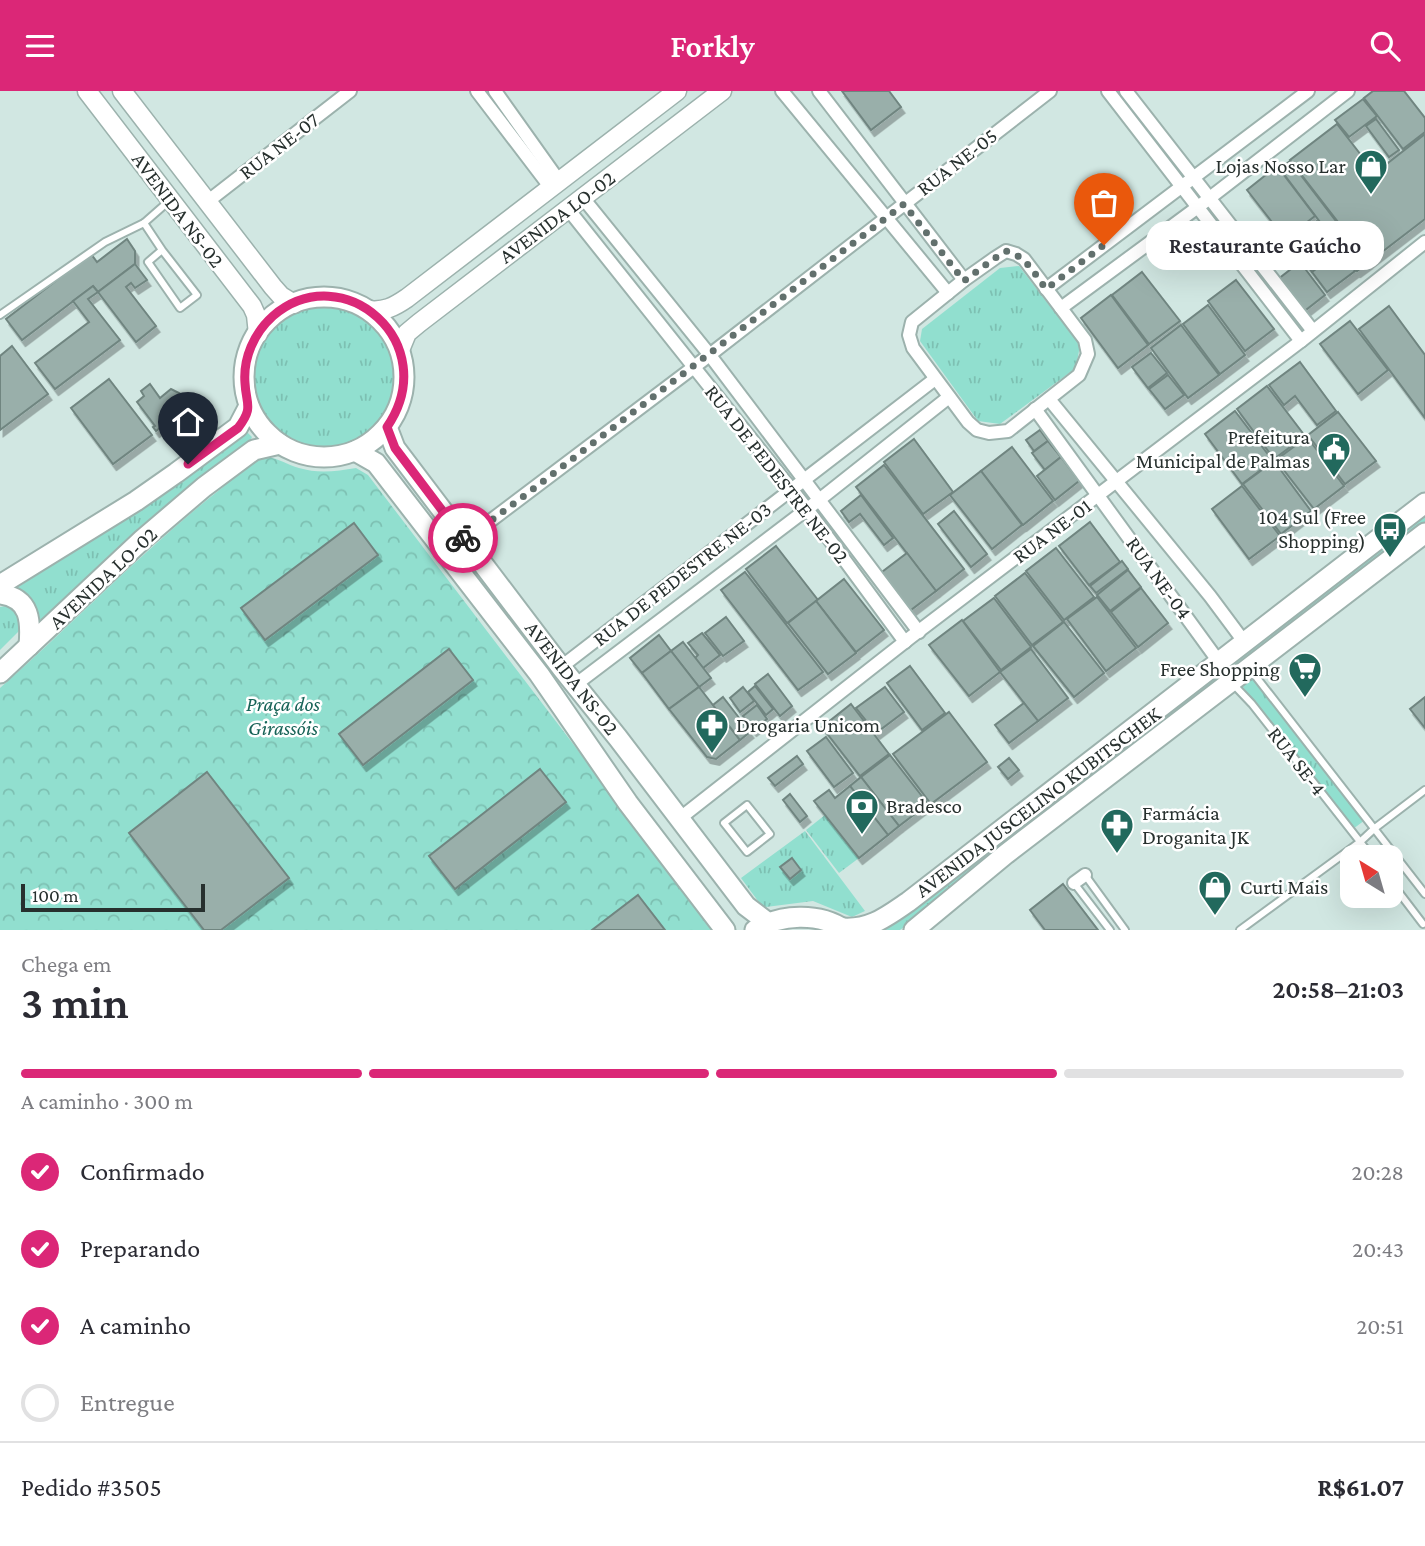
<!DOCTYPE html>
<html lang="pt">
<meta charset="utf-8">
<style>
:root{--surface:#fff;--page:#f7f7f7;--text:#2b2b33;--muted:#7c7c81;--line:#e1e1e2;--accent:#db2777}
body{margin:0;font-family:"Crimson Pro",serif;background:var(--page);color:var(--text);height:100vh;display:flex;flex-direction:column;font-size:26px;white-space:nowrap}
*{box-sizing:border-box;margin:0}
p{font-size:23px;color:var(--muted)}
.icon{flex:none;width:38px;height:38px;fill:none;stroke:currentColor;stroke-width:2;stroke-linecap:round;stroke-linejoin:round}
.map{position:relative;height:839px;overflow:hidden}
.panel{display:flex;flex-direction:column;background:var(--surface);flex:1}
.panel>*{flex:none}
.needle{width:46px;rotate:323deg}
.buttons{position:absolute;left:1340px;top:754px;display:grid;gap:14px}
.buttons a{display:grid;place-items:center;width:63px;height:63px;border-radius:14px;background:var(--surface);box-shadow:0 7px 28px #0002;font-size:35px}
.scale{position:absolute;left:21px;bottom:18px;width:184px;box-sizing:border-box;padding-left:7px;border:4px solid #27302e;border-top:0;font-size:19px;line-height:24px;white-space:nowrap;color:#27302e;-webkit-text-stroke:5px #fff;paint-order:stroke}
.pin{position:absolute;display:grid;place-items:center;width:60px;height:60px;color:#fff;margin:-72px -30px;border-radius:50% 50% 50% 0;rotate:-45deg;box-shadow:0 0 7px #0007}
.pin .icon{rotate:45deg}
.courier{position:absolute;display:grid;place-items:center;width:70px;height:70px;margin:-35px;border:5px solid #db2777;border-radius:50%;background:#fff;color:#222;box-shadow:0 2px 9px #0007}
.bubble{position:absolute;height:49px;border-radius:21px;background:var(--surface);box-shadow:0 7px 28px #0002;font-size:23px;font-weight:600;line-height:49px;text-align:center}
.summary em{font-style:normal;font-weight:600}
.summary div{display:flex;flex-direction:column-reverse}
.summary{display:flex;align-items:center;justify-content:space-between;height:119px;padding:0 21px}
h1{font-size:46px;font-weight:600;line-height:52px}
.bar{display:grid;grid-template-columns:repeat(4,1fr);gap:10px 7px;align-content:center;height:84px;padding:0 21px}
.bar i{height:9px;border-radius:5px;background:var(--line)}
.bar .on{background:var(--accent)}
.bar p{grid-column:span 4}
.line{display:flex;align-items:center;gap:18px;padding:0 21px;border-top:2px solid var(--line)}
.line div{flex:1}
ol{padding:0 21px;list-style:none}
li{display:flex;align-items:center;gap:21px;height:77px}
li p{margin-inline-start:auto}
li .icon{padding:7px;border-radius:50%;background:var(--accent);color:#fff;stroke-width:4}
li:last-child{color:var(--muted)}
li i{width:38px;height:38px;border:4px solid var(--line);border-radius:50%}
header{display:flex;justify-content:space-between;align-items:center;height:91px;padding:0 21px;background:var(--accent);color:#fff;font-size:32px;font-weight:600}
.map>svg:first-child{display:block}
.grass{fill:url(#grass-tufts)}
.park{fill:url(#park-crowns)}
.building{fill:#99afaa;stroke:#708580;stroke-width:2;filter:url(#shadow)}
.lines{fill:none;stroke-linecap:round;stroke-linejoin:round}
.lane-casing{stroke:#9cb2ad;stroke-width:10}
.street-casing{stroke:#9cb2ad;stroke-width:16}
.secondary-casing{stroke:#9cb2ad;stroke-width:21}
.primary-casing{stroke:#9cb2ad;stroke-width:23}
.lane{stroke:#fff;stroke-width:6}
.street{stroke:#fff;stroke-width:12}
.secondary{stroke:#fff;stroke-width:18}
.primary{stroke:#fff;stroke-width:19}
.done{stroke:#62706d;stroke-width:7;stroke-dasharray:0 12.6}
.route{stroke:#db2777;stroke-width:9}
.labels{text-anchor:middle;stroke-width:5;stroke-linejoin:round;paint-order:stroke}
.street-label{font-size:21px;fill:#27302e;stroke:#fff}
.poi-label{font-size:21px;fill:#27302e;stroke:#fff;text-anchor:end}
.park-label{font-size:21px;font-style:italic;fill:#176357;stroke:#fff}
</style>
<header><svg class="icon" aria-label="menu" viewBox="0 0 24 24"><path d="M4 6h16M4 12h16M4 18h16"/></svg>Forkly<svg class="icon" aria-label="search" viewBox="0 0 24 24"><circle cx="10" cy="10" r="6"/><path d="M15 15l6 6"/></svg></header>
<div class="map">
<svg width="1425" height="839" viewBox="0 0 1425 839">
<defs>
<pattern id="grass-tufts" width="24" height="20" patternUnits="userSpaceOnUse" patternTransform="scale(1.75)"><rect width="24" height="20" fill="#91dfcf"/><path d="M3 7l-1-3M5 7V3M7 7l1-3M15 17l-1-3M17 17v-4M19 17l1-3" fill="none" stroke="#7dc0b2"/></pattern>
<pattern id="park-crowns" width="20" height="18" patternUnits="userSpaceOnUse" patternTransform="scale(1.75)"><rect width="20" height="18" fill="#91dfcf"/><path d="M2 6a3 3 0 1 1 6 0M12 15a3 3 0 1 1 6 0" fill="none" stroke="#7dc0b2"/></pattern>
<filter id="shadow"><feDropShadow dx="3.5" dy="6" stdDeviation="0" flood-color="#0004"/></filter>
</defs>
<rect width="100%" height="100%" fill="#d1e7e2"/>
<g class="grass">
<path d="M1019,175L1080,254L1076,277L1000,333L978,330L920,250L922,238L1000,177Z"/>
<circle cx="324" cy="287" r="72"/>
<path d="M246,340L252,346L250,350L185,399L141,435L43,529L40,528C34,515 28,507 15,498L176,395Z"/>
<path d="M1425,424V436L900,839H882Z"/>
<path d="M6,515C19,519 20,527 20,539L0,559V516Z"/>
<path d="M1254,585L1365,729L1353,738L1242,595Z"/>
<path d="M825,724L859,767L839,782L806,739Z"/>
<path d="M805,740L865,820L852,826L813,810L766,816L761,814L741,787Z"/>
</g>
<path class="park" d="M267,366C278,367 288,374 299,377C319,383 337,380 356,377L368,384L715,839H0V597C75,531 144,458 223,396C234,387 253,369 267,366Z"/>
<g class="building">
<path d="M842,0H889L901,16L871,39Z"/>
<path d="M1373,0H1404L1425,27V41L1403,58L1364,7Z"/>
<path d="M1363,8L1377,25L1349,46L1335,29Z"/>
<path d="M1376,28L1399,59L1389,66L1366,35Z"/>
<path d="M1337,33L1375,82L1425,43V128L1369,171L1290,69Z"/>
<path d="M1290,70L1368,172L1357,180L1280,78Z"/>
<path d="M1277,75L1315,125L1285,148L1247,99Z"/>
<path d="M1317,130L1340,160L1331,167L1307,137Z"/>
<path d="M1299,143L1322,174L1312,181L1289,151Z"/>
<path d="M127,148L135,160V173L98,201L93,195L22,249L6,228L91,163L97,171Z"/>
<path d="M1340,160L1355,180L1327,201L1312,181Z"/>
<path d="M1300,171L1325,204L1302,222L1277,189Z"/>
<path d="M135,173L147,189L135,197L131,192L126,196L156,235L136,251L98,201Z"/>
<path d="M1142,181L1180,230L1149,253L1112,204Z"/>
<path d="M1236,189L1274,238L1245,260L1208,210Z"/>
<path d="M93,195L98,201L88,208L120,249L55,298L35,272L89,231L73,210Z"/>
<path d="M1111,204L1148,254L1118,277L1081,227Z"/>
<path d="M1208,214L1245,264L1220,283L1183,233Z"/>
<path d="M1389,215L1425,264V327L1359,238Z"/>
<path d="M1350,230L1388,279L1358,303L1320,253Z"/>
<path d="M1181,234L1219,284L1188,307L1151,257Z"/>
<path d="M12,255L48,303L0,339V265Z"/>
<path d="M1151,262L1167,282L1148,297L1132,276Z"/>
<path d="M1300,271L1336,320L1317,334L1295,305L1284,314L1269,294Z"/>
<path d="M1168,284L1184,304L1165,318L1149,298Z"/>
<path d="M109,288L152,344L113,373L71,317Z"/>
<path d="M150,293L160,307L171,298L181,303L189,314L156,340L153,336L155,335L137,311L144,305L141,300Z"/>
<path d="M1267,295L1305,345L1274,368L1237,318Z"/>
<path d="M1235,320L1273,370L1242,393L1205,343Z"/>
<path d="M1338,321L1376,370L1345,393L1308,344Z"/>
<path d="M1040,339L1048,350L1034,360L1026,349Z"/>
<path d="M1307,346L1344,395L1314,418L1276,369Z"/>
<path d="M914,348L953,401L923,423L884,371Z"/>
<path d="M1048,350L1061,366L1045,379L1032,362Z"/>
<path d="M1012,356L1053,410L1023,434L981,380Z"/>
<path d="M1061,366L1079,390L1055,409L1037,385Z"/>
<path d="M1274,370L1311,420L1281,443L1243,393Z"/>
<path d="M884,374L964,478L936,500L856,396Z"/>
<path d="M981,380L1022,434L992,458L950,404Z"/>
<path d="M1242,395L1280,445L1249,468L1212,418Z"/>
<path d="M861,404L893,447L884,454L860,423L849,431L841,420Z"/>
<path d="M954,420L987,463L971,476L938,433Z"/>
<path d="M1090,431L1120,471L1089,494L1059,455Z"/>
<path d="M354,432L378,464L265,549L241,517Z"/>
<path d="M776,455L818,509L787,532L746,478Z"/>
<path d="M1056,457L1094,506L1064,529L1026,480Z"/>
<path d="M907,462L936,500L907,522L878,484Z"/>
<path d="M1122,470L1128,478L1096,502L1090,495Z"/>
<path d="M1128,479L1141,496L1110,520L1097,504Z"/>
<path d="M745,481L823,581L798,599L721,499Z"/>
<path d="M1025,482L1063,531L1032,554L995,505Z"/>
<path d="M844,488L884,539L856,561L816,510Z"/>
<path d="M1141,497L1168,532L1138,556L1111,521Z"/>
<path d="M1097,506L1136,557L1106,580L1067,528Z"/>
<path d="M994,507L1031,556L1001,579L963,530Z"/>
<path d="M816,510L856,562L828,583L788,532Z"/>
<path d="M726,526L744,550L723,565L705,542Z"/>
<path d="M962,529L1000,581L969,605L929,554Z"/>
<path d="M1064,531L1104,582L1074,606L1033,555Z"/>
<path d="M702,542L720,564L703,577L695,567L698,564L688,552Z"/>
<path d="M659,544L671,560L642,582L630,567Z"/>
<path d="M683,551L711,587L699,596L671,560Z"/>
<path d="M449,558L473,589L363,674L339,643Z"/>
<path d="M1031,558L1068,607L1038,630L1000,581Z"/>
<path d="M671,560L699,596L669,618L642,582Z"/>
<path d="M910,575L945,622L922,639L887,592Z"/>
<path d="M768,583L792,615L780,625L755,593Z"/>
<path d="M755,595L773,618L766,624L748,601Z"/>
<path d="M699,596L740,649L716,668L707,666L669,618Z"/>
<path d="M743,596L754,610L740,621L730,607Z"/>
<path d="M885,596L904,621L876,642L856,617Z"/>
<path d="M723,606L750,641L740,649L713,614Z"/>
<path d="M1425,606V637L1410,618Z"/>
<path d="M1024,612L1038,630L1009,652L995,634Z"/>
<path d="M851,613L889,663L860,685L822,636Z"/>
<path d="M757,614L767,628L753,639L743,625Z"/>
<path d="M949,621L987,671L931,713L893,663Z"/>
<path d="M826,646L853,682L834,696L807,660Z"/>
<path d="M890,664L928,713L899,735L861,686Z"/>
<path d="M797,665L803,673L775,695L768,687Z"/>
<path d="M1009,667L1019,679L1008,688L998,676Z"/>
<path d="M540,678L566,711L455,798L429,765Z"/>
<path d="M207,681L289,787L221,839H204L129,742Z"/>
<path d="M861,686L899,735L888,744L850,695Z"/>
<path d="M850,695L888,744L859,767L814,710L829,699L835,707Z"/>
<path d="M790,703L807,725L800,731L783,709Z"/>
<path d="M792,767L801,779L790,788L780,776Z"/>
<path d="M1063,793L1098,839H1045L1030,819Z"/>
<path d="M638,804L665,839H592Z"/>
</g>
<g class="lines">
<defs>
<g id="lane">
<path d="M162,159L197,204L180,217L148,171L162,159L144,132L169,110"/>
<path d="M0,224L105,151L144,132"/>
<path d="M1250,578L1425,803"/>
<path d="M1233,593L1252,613L1372,766"/>
<path d="M747,714L770,743L747,761L724,732Z"/>
<path d="M1085,784L1125,839"/>
<path d="M1391,791L1423,833"/>
<path d="M1074,792L1110,839"/>
<path d="M1240,839L1360,751L1375,737L1425,699"/>
</g>
<g id="street">
<path d="M477,0L551,97"/>
<path d="M495,0L559,90"/>
<path d="M782,0L948,202"/>
<path d="M819,0L964,189"/>
<path d="M1108,0L1301,250"/>
<path d="M1126,0L1313,240"/>
<path d="M583,107L709,263L919,541"/>
<path d="M207,111L350,0"/>
<path d="M568,118L807,418L905,551"/>
<path d="M1006,160L1016,163L1024,168L1085,249L1088,263L1079,284L1008,340L989,342L977,339L968,331L913,257L909,244L912,231L964,189L995,167Z"/>
<path d="M1046,198L1308,0"/>
<path d="M1061,217L1198,116L1348,0"/>
<path d="M1049,308L1210,505L1245,552"/>
<path d="M1035,318L1219,571"/>
<path d="M465,449L694,276L1050,0"/>
<path d="M561,576L935,288"/>
<path d="M575,594L819,409L949,306"/>
<path d="M679,728L911,546L1301,250L1425,151"/>
<path d="M1074,792L1085,784"/>
</g>
<g id="secondary">
<path d="M87,0L252,215L256,224L258,243"/>
<path d="M122,0L273,196L281,205L294,213"/>
<path d="M368,219C384,221 394,216 407,207L677,0"/>
<path d="M400,259L407,242L419,232L722,0"/>
</g>
<g id="primary">
<circle cx="324" cy="286" r="80"/>
<path d="M387,336L395,357L561,576L618,647L746,815L767,831"/>
<path d="M355,360L376,372L539,583L628,712L725,839"/>
<path d="M0,494L136,410L176,382L238,336L249,315"/>
<path d="M0,503C31,507 31,531 29,555"/>
<path d="M0,582L143,448L204,396L254,359L280,353"/>
<path d="M842,837C870,839 886,826 908,811L1425,412"/>
<path d="M755,839C780,823 819,821 845,839"/>
<path d="M914,839L1006,763L1425,442"/>
</g>
</defs>
<use href="#lane" class="lane-casing"/>
<use href="#street" class="street-casing"/>
<use href="#secondary" class="secondary-casing"/>
<use href="#primary" class="primary-casing"/>
<use href="#lane" class="lane"/>
<use href="#street" class="street"/>
<use href="#secondary" class="secondary"/>
<use href="#primary" class="primary"/>
</g>
<g class="lines">
<path class="done" d="M463,447L465,449L528,402L904,113L964,190L995,167L1006,160C1026,165 1034,182 1046,198L1104,154"/>
<path class="route" d="M188,373L238,337C254,316 246,314 245,292C243,267 254,242 273,225C343,165 444,252 387,336L395,357L463,447"/>
</g>
<defs>
<symbol id="shop-pin" viewBox="-11 -11 22 30"><path d="M0 17L-7.5 6A9.5 9.5 0 1 1 7.5 6Z" fill="#22695d" stroke="#fff"/><path d="M-5-2.5h2.3a2.7 3.5 0 0 1 5.4 0H5L5.5 6h-11ZM-1.5-2.5h3a1.5 2.3 0 0 0-3 0Z" fill="#fff"/></symbol>
<symbol id="civic-pin" viewBox="-11 -11 22 30"><path d="M0 17L-7.5 6A9.5 9.5 0 1 1 7.5 6Z" fill="#22695d" stroke="#fff"/><path d="M-.6-6.5H3V-4.5H.6V-3L4-1V1h2V6H-6V1h2V-1L-.6-3ZM-1.2 2.5V6h2.4V2.5Z" fill="#fff"/></symbol>
<symbol id="bus-pin" viewBox="-11 -11 22 30"><path d="M0 17L-7.5 6A9.5 9.5 0 1 1 7.5 6Z" fill="#22695d" stroke="#fff"/><path d="M-5-6H5V4H4V6H2V4H-2V6H-4V4H-5ZM-3.5-4V0h7V-4ZM-3.5 1.2v1.5H-2V1.2ZM2 1.2v1.5H3.5V1.2Z" fill="#fff"/></symbol>
<symbol id="supermarket-pin" viewBox="-11 -11 22 30"><path d="M0 17L-7.5 6A9.5 9.5 0 1 1 7.5 6Z" fill="#22695d" stroke="#fff"/><path d="M-6-5.5h2.5l.6 2H6L4.5 2H-2.5L-4.4-4H-6ZM-1.5 3.2a1.3 1.3 0 1 0 .1 0ZM3 3.2a1.3 1.3 0 1 0 .1 0Z" fill="#fff"/></symbol>
<symbol id="pharmacy-pin" viewBox="-11 -11 22 30"><path d="M0 17L-7.5 6A9.5 9.5 0 1 1 7.5 6Z" fill="#22695d" stroke="#fff"/><path d="M-2-6h4v4h4v4h-4v4h-4v-4h-4v-4h4Z" fill="#fff"/></symbol>
<symbol id="bank-pin" viewBox="-11 -11 22 30"><path d="M0 17L-7.5 6A9.5 9.5 0 1 1 7.5 6Z" fill="#22695d" stroke="#fff"/><path d="M-6-4H6V4H-6ZM0-2.3a2.3 2.3 0 1 0 0 4.6a2.3 2.3 0 1 0 0-4.6Z" fill="#fff"/></symbol>
</defs>
<g fill-rule="evenodd">
<use href="#shop-pin" x="1352" y="56" width="38" height="52"/>
<use href="#civic-pin" x="1315" y="339" width="38" height="52"/>
<use href="#bus-pin" x="1371" y="419" width="38" height="52"/>
<use href="#supermarket-pin" x="1286" y="559" width="38" height="52"/>
<use href="#pharmacy-pin" x="693" y="615" width="38" height="52"/>
<use href="#bank-pin" x="843" y="696" width="38" height="52"/>
<use href="#pharmacy-pin" x="1098" y="715" width="38" height="52"/>
<use href="#shop-pin" x="1196" y="777" width="38" height="52"/>
</g>
<g class="labels">
<g class="street-label">
<text transform="translate(279 55) rotate(-38)" y="7">RUA NE-07</text>
<text transform="translate(957 71) rotate(-38)" y="7">RUA NE-05</text>
<text transform="translate(178 119) rotate(53)" y="7">AVENIDA NS-02</text>
<text transform="translate(557 126) rotate(-37)" y="7">AVENIDA LO-02</text>
<text transform="translate(777 383) rotate(52)" y="7">RUA DE PEDESTRE NE-02</text>
<text transform="translate(1052 440) rotate(-37)" y="7">RUA NE-01</text>
<text transform="translate(682 483) rotate(-38)" y="7">RUA DE PEDESTRE NE-03</text>
<text transform="translate(103 487) rotate(-43)" y="7">AVENIDA LO-02</text>
<text transform="translate(1159 487) rotate(54)" y="7">RUA NE-04</text>
<text transform="translate(572 587) rotate(52)" y="7">AVENIDA NS-02</text>
<text transform="translate(1297 670) rotate(52)" y="7">RUA SE-4</text>
<text transform="translate(1038 711) rotate(-37)" y="7">AVENIDA JUSCELINO KUBITSCHEK</text>
</g>
<g class="poi-label">
<text x="1346" y="82">Lojas Nosso Lar</text>
<text x="1310" y="353">Prefeitura<tspan x="1310" dy="24">Municipal de Palmas</tspan></text>
<text x="1366" y="433">104 Sul (Free<tspan x="1366" dy="24">Shopping)</tspan></text>
<text x="1280" y="585">Free Shopping</text>
<text x="736" y="641" text-anchor="start">Drogaria Unicom</text>
<text x="886" y="722" text-anchor="start">Bradesco</text>
<text x="1142" y="729" text-anchor="start">Farmácia<tspan x="1142" dy="24">Droganita JK</tspan></text>
<text x="1240" y="803" text-anchor="start">Curti Mais</text>
</g>
<g class="park-label">
<text x="283" y="620">Praça dos<tspan x="283" dy="24">Girassóis</tspan></text>
</g>
</g>
</svg>
<div class="buttons">
<a><svg class="needle" viewBox="-14 -14 28 28"><path d="M0-13l5 13h-10z" fill="#e53935"/><path d="M0 13l5-13h-10z" fill="#7c7c81"/></svg></a>
</div>
<div class="scale">100 m</div>
<div class="pin" style="left:1104px;top:154px;background:#ea580c"><svg class="icon" aria-label="bag" viewBox="0 0 24 24"><path d="M5 8h14l-1 12H6zM9 8a3 3 0 0 1 6 0"/></svg></div>
<div class="pin" style="left:188px;top:373px;background:#1f2937"><svg class="icon" aria-label="home" viewBox="0 0 24 24"><path d="M3 11l9-7 9 7M6 9v11h12V9"/></svg></div>
<div class="courier" style="left:463px;top:447px"><svg class="icon" aria-label="bike" viewBox="0 0 24 24"><circle cx="6" cy="16" r="4"/><circle cx="18" cy="16" r="4"/><path d="M6 16l4-8h5l3 8M10 8l3 8H6M13 5h3"/></svg></div>
<div class="bubble" style="left:1146px;top:130px;width:238px">Restaurante Gaúcho</div>
</div>
<section class="panel">
<div class="summary"><div><h1>3 min</h1><p>Chega em</p></div><em>20:58–21:03</em></div>
<div class="bar"><i class="on"></i><i class="on"></i><i class="on"></i><i></i><p>A caminho · 300 m</p></div>
<ol>
<li><svg class="icon" aria-label="check" viewBox="0 0 24 24"><path d="M5 12l5 5 9-10"/></svg>Confirmado<p>20:28</p></li>
<li><svg class="icon" aria-label="check" viewBox="0 0 24 24"><path d="M5 12l5 5 9-10"/></svg>Preparando<p>20:43</p></li>
<li><svg class="icon" aria-label="check" viewBox="0 0 24 24"><path d="M5 12l5 5 9-10"/></svg>A caminho<p>20:51</p></li>
<li><i></i>Entregue</li>
</ol>
<div class="line" style="height:91px"><div>Pedido #3505</div><b>R$61.07</b></div>
</section>
